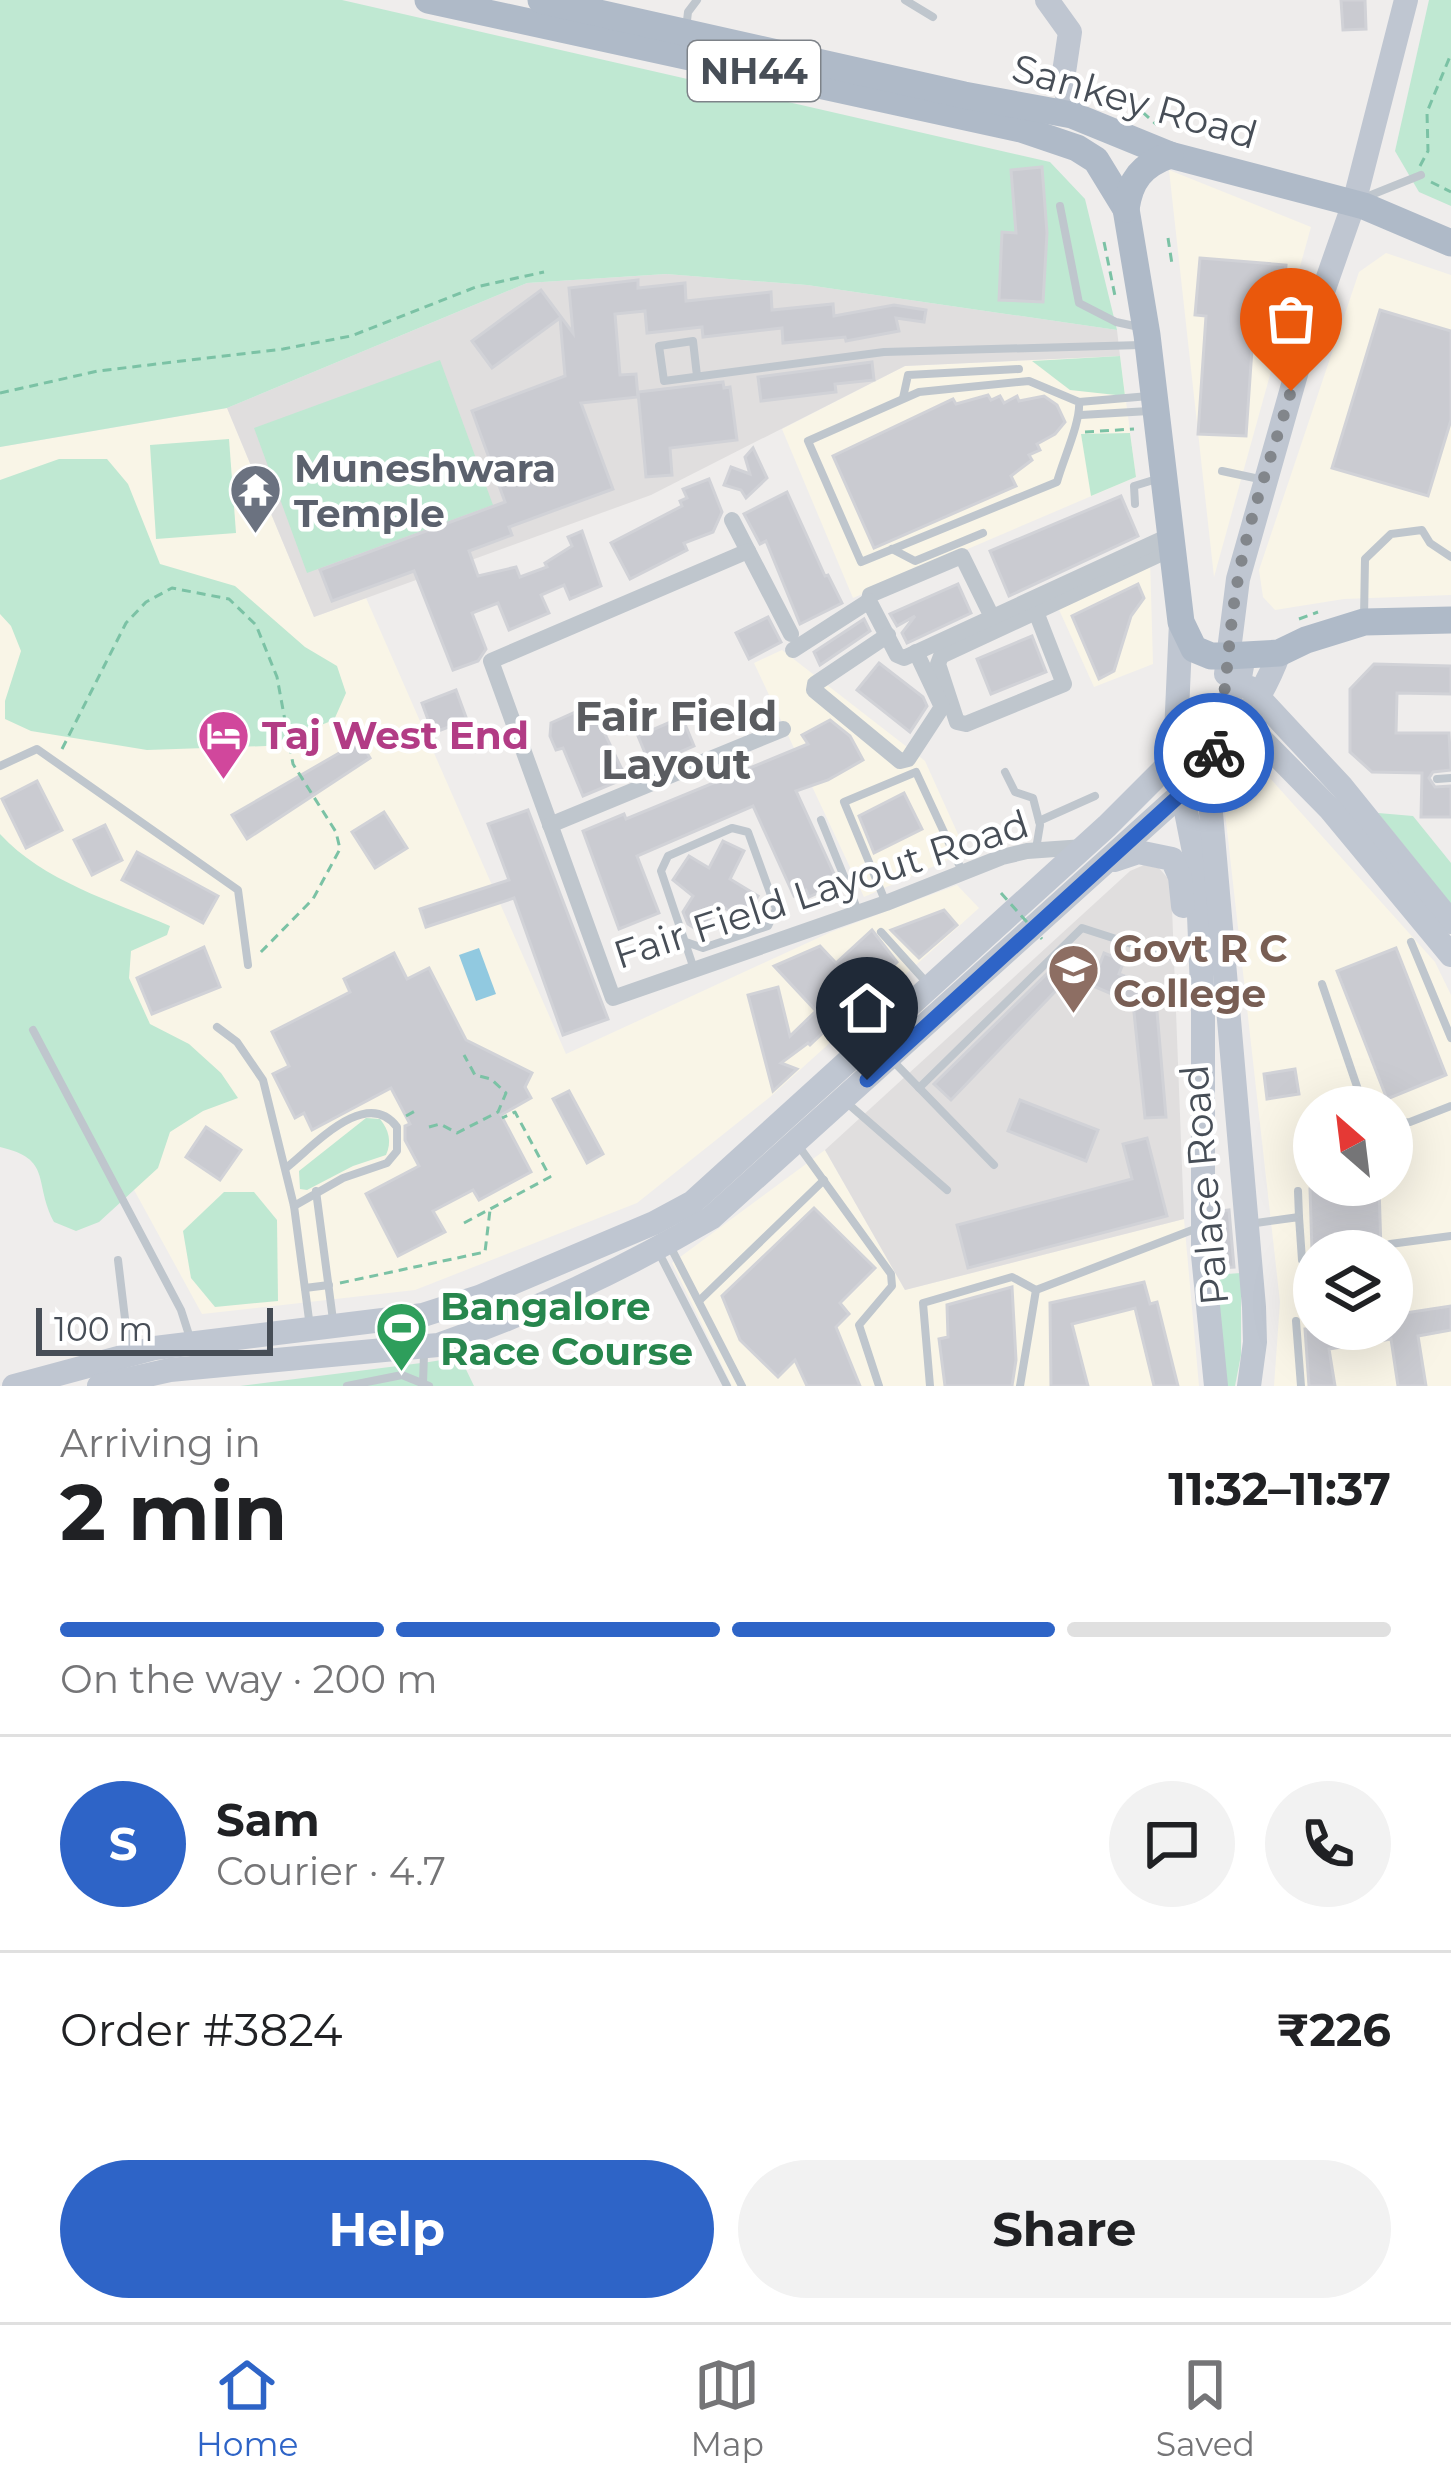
<!DOCTYPE html>
<meta charset="utf-8">
<style>
:root{--surface:#fff;--page:#f2f2f2;--text:#202124;--muted:#757577;--line:#e0e0e0;--accent:#2e64c7}
body{margin:0;font-family:Montserrat,sans-serif;background:var(--page);color:var(--text);height:100vh;display:flex;flex-direction:column;font-size:45px;white-space:nowrap}
*{box-sizing:border-box;margin:0}
p{font-size:39px;color:var(--muted)}
.icon{flex:none;width:66px;height:66px;fill:none;stroke:currentColor;stroke-width:2;stroke-linecap:round;stroke-linejoin:round}
.map{position:relative;height:1386px;overflow:hidden}
.drawer{display:flex;flex-direction:column;background:var(--surface);flex:1}
.drawer>*{flex:none}
.needle{width:78px;rotate:332deg}
.tools{position:absolute;left:1293px;top:1086px;display:grid;gap:24px}
.tools a{display:grid;place-items:center;width:120px;height:120px;border-radius:50%;background:var(--surface);box-shadow:0 12px 48px #0002;font-size:60px}
.scale{position:absolute;left:36px;bottom:30px;width:237px;box-sizing:border-box;padding-left:12px;border:6px solid #474e57;border-top:0;font-size:33px;line-height:42px;white-space:nowrap;color:#474e57;-webkit-text-stroke:9px #fff;paint-order:stroke}
.pin{position:absolute;display:grid;place-items:center;width:102px;height:102px;color:#fff;margin:-123px -51px;border-radius:50% 50% 50% 0;rotate:-45deg;box-shadow:0 0 12px #0007}
.pin .icon{rotate:45deg}
.courier{position:absolute;display:grid;place-items:center;width:120px;height:120px;margin:-60px;border:9px solid #2e64c7;border-radius:50%;background:#fff;color:#222;box-shadow:0 3px 15px #0007}
.summary em{font-style:normal;font-weight:700}
.summary div{display:flex;flex-direction:column-reverse}
.summary{display:flex;align-items:center;justify-content:space-between;height:204px;padding:0 60px}
h1{font-size:78px;font-weight:700;line-height:90px}
.bar{display:grid;grid-template-columns:repeat(4,1fr);gap:18px 12px;align-content:center;height:144px;padding:0 60px}
.bar i{height:15px;border-radius:9px;background:var(--line)}
.bar .selected{background:var(--accent)}
.bar p{grid-column:span 4}
.line{display:flex;align-items:center;gap:30px;padding:0 60px;border-top:3px solid var(--line)}
.line div{flex:1}
.round{display:grid;place-items:center;flex:none;width:126px;height:126px;border-radius:63px;background:var(--page)}
.primary-button{display:flex;gap:24px;margin-top:auto;padding:24px 60px}
.primary-button a{flex:1;height:138px;border-radius:72px;background:var(--accent);color:#fff;font-size:48px;font-weight:700;line-height:138px;text-align:center}
.primary-button a+a{background:var(--page);color:var(--text)}
.dock{display:flex;justify-content:space-around;align-items:center;height:168px;border-top:3px solid var(--line);background:var(--surface);font-size:33px;color:var(--muted)}
.dock a{display:grid;justify-items:center;gap:6px}
.dock .selected{color:var(--accent)}
.map>svg:first-child{display:block}
.commercial{fill:#f9f5e7;fill-rule:evenodd}
.education{fill:#e0dede}
.green{fill:#bfe8d2}
.water{fill:#91c9e0}
.building{fill:#cacbd1;stroke:#d1d2d7;stroke-width:3}
.lines{fill:none;stroke-linecap:round;stroke-linejoin:round}
.path{stroke:#7bc2a5;stroke-width:3;stroke-dasharray:9 6;stroke-linecap:butt}
.lane{stroke:#bfc6cd;stroke-width:8}
.street{stroke:#bfc6cd;stroke-width:16}
.secondary{stroke:#bfc6d1;stroke-width:24}
.primary{stroke:#afbac8;stroke-width:27}
.path-bridge{stroke:#7bc2a5;stroke-width:3;stroke-dasharray:9 6;stroke-linecap:butt}
.done{stroke:#82868b;stroke-width:12;stroke-dasharray:0 21.6}
.route{stroke:#2e64c7;stroke-width:15}
.labels{text-anchor:middle;stroke-width:9;stroke-linejoin:round;paint-order:stroke}
.shield{fill:#fff;stroke:#7e8389;stroke-width:3}
.shield-label{font-size:36px;font-weight:bold;fill:#474e57}
.street-label{font-size:39px;fill:#474e57;stroke:#fff}
.worship-label{font-size:39px;font-weight:bold;fill:#5b616d;stroke:#fff;text-anchor:start}
.hotel-label{font-size:39px;font-weight:bold;fill:#b23c85;stroke:#fff;text-anchor:start}
.education-label{font-size:39px;font-weight:bold;fill:#785e54;stroke:#fff;text-anchor:start}
.leisure-label{font-size:39px;font-weight:bold;fill:#27864d;stroke:#fff;text-anchor:start}
.neighbourhood-label{font-size:42px;font-weight:bold;fill:#5a5c60;stroke:#fff}
</style>
<div class="map">
<svg width="1451" height="1386" viewBox="0 0 1451 1386">
<rect width="100%" height="100%" fill="#efedec"/>
<g class="commercial">
<path d="M1169,170L1311,227L1214,577Z"/>
<path d="M1386,253L1451,275V595L1344,599L1275,610L1263,597L1259,570L1359,272Z"/>
<path d="M1120,356L1136,477L853,598L782,429L905,366Z"/>
<path d="M227,408L314,617L366,598L566,1054L831,932L957,885L979,908L770,1097L637,1203L415,1290L202,1314L0,945V447Z"/>
<path d="M1150,558L1153,664L1094,687L1056,603Z"/>
<path d="M782,650L925,761L966,852L864,897L754,663Z"/>
<path d="M1258,765L1435,962L1451,995V1386H1274L1280,1302L1225,812ZM1314,1107H1392V1185H1314ZM1314,1251H1392V1329H1314Z"/>
<path d="M825,1150L905,1290L1184,1219L1199,1386H732L672,1263Z"/>
</g>
<g class="education">
<path d="M666,274L807,285L1117,330L1120,356L905,366L651,495L314,617L227,408L527,283Z"/>
<path d="M1144,865L1159,868L1171,882L1184,1219L905,1290L825,1150L1130,871Z"/>
</g>
<g class="green">
<path d="M0,0H342L1050,162L1085,199L1117,330L807,285L666,274L527,283L227,408L0,447Z"/>
<path d="M1429,0H1451V206L1419,192L1395,151Z"/>
<path d="M1120,356L1125,396L1070,390L1032,361Z"/>
<path d="M440,360L493,505L307,573L254,428Z"/>
<path d="M1130,433L1136,477L1091,496L1081,434Z"/>
<path d="M229,439L236,533L156,539L150,445Z"/>
<path d="M59,459H107L128,484L160,564L235,586L305,647L337,666L346,693L334,720L266,746L147,750L31,731L5,719V701L21,651L11,626L0,614V480Z"/>
<path d="M1378,813L1413,816L1451,863V904Z"/>
<path d="M0,834C43,881 112,901 170,926L167,935L131,951L129,978L150,1024L189,1044L221,1073L238,1098L203,1111L170,1132L158,1168L99,1222L76,1231L54,1222C33,1182 53,1159 0,1147Z"/>
<path d="M366,1118L380,1119C389,1130 392,1142 386,1155L353,1166L307,1190L300,1189L299,1171Z"/>
<path d="M224,1192H254L277,1220L278,1301L215,1307L191,1278L183,1231Z"/>
<path d="M1241,1273V1355L1235,1386H1224L1213,1275Z"/>
<path d="M460,1357L474,1386H240L429,1362Z"/>
</g>
<path class="water" d="M479,948L496,994L476,1001L459,955Z"/>
<g class="building">
<path d="M1341,0H1365L1366,29L1343,30Z"/>
<path d="M1042,167L1047,233L1043,302L999,300L1002,232L1016,233L1011,170Z"/>
<path d="M1200,258L1286,265L1281,323L1254,320L1246,436L1198,434L1206,316L1195,315Z"/>
<path d="M638,280V288L685,283L686,301L771,292L772,310L833,304L834,316L894,305L926,310L924,322L896,318L899,331L846,341L845,337L783,343L782,328L703,337L702,327L647,333L645,311L615,314L620,375L636,374L638,397L581,403L613,489L509,527L512,535L469,551L478,576L516,567L520,577L547,567L545,563L572,546L568,537L582,531L601,586L570,599L564,585L541,595L549,613L509,630L498,603L472,613L486,649L478,661L453,670L414,571L332,601L320,570L505,502L472,411L565,376L560,318L492,368L472,341L541,290L573,333L569,288Z"/>
<path d="M1380,310L1451,331V420L1428,496L1332,468Z"/>
<path d="M872,362L874,380L835,384L836,392L761,401L758,377Z"/>
<path d="M723,382L724,388L730,387L737,440L670,448L672,475L646,477L638,392Z"/>
<path d="M988,395L991,400L1000,396L1004,403L1017,396L1019,401L1044,396L1057,405L1065,422L1055,434L1037,444L1040,450L1029,455L1032,460L1011,476L1016,486L874,548L833,456L953,399L956,404Z"/>
<path d="M753,448L767,478L746,498L741,490L724,485L731,467L750,474L745,457Z"/>
<path d="M709,479L722,512L713,532L684,543L687,550L630,579L611,543L682,506L680,501L687,498L683,489Z"/>
<path d="M787,492L825,576L828,575L842,603L800,624L766,541L760,544L744,514Z"/>
<path d="M1121,496L1138,536L1009,596L990,551Z"/>
<path d="M958,584L971,613L907,643L902,633L915,616L897,626L890,614Z"/>
<path d="M1138,584L1144,598L1131,616L1114,671L1099,679L1072,616Z"/>
<path d="M768,617L781,642L749,659L736,633Z"/>
<path d="M864,619L870,631L820,665L814,652Z"/>
<path d="M1032,636L1046,672L991,694L977,659Z"/>
<path d="M879,663L923,697L927,706L910,732L857,690Z"/>
<path d="M1374,664L1451,666V694L1397,693L1396,733H1449L1451,770L1433,772L1429,778L1435,787L1451,786V817H1421L1422,773L1372,772L1350,752V689Z"/>
<path d="M456,690L467,720L433,733L422,703Z"/>
<path d="M591,705L626,778L583,796L563,748L556,750L550,736L551,723Z"/>
<path d="M682,717L694,746L650,765L638,736Z"/>
<path d="M830,720L850,736L863,760L828,780L796,791L836,878L824,884L826,889L809,897L806,890L794,896L753,806L637,856L659,913L619,929L583,831L624,814L626,819L808,744L802,735Z"/>
<path d="M360,741L370,758L247,839L232,815Z"/>
<path d="M37,781L62,830L26,848L2,799Z"/>
<path d="M904,793L922,829L874,853L859,816Z"/>
<path d="M528,810L608,1019L563,1035L514,898L426,927L420,909L509,880L488,824Z"/>
<path d="M384,812L407,848L375,868L352,832Z"/>
<path d="M105,825L122,860L92,875L74,840Z"/>
<path d="M723,841L744,851L730,879L758,896L744,920L718,904L702,933L688,924L683,912L693,896L673,880L689,856L709,868Z"/>
<path d="M137,852L218,896L203,923L122,880Z"/>
<path d="M944,910L957,925L919,958L891,930Z"/>
<path d="M872,930L897,962L810,1045L808,1043L781,1063L797,1069L773,1091L748,995L778,987L790,1036L816,1011L774,966L820,946L836,963Z"/>
<path d="M204,947L220,987L152,1014L137,978Z"/>
<path d="M1396,948L1446,1075L1387,1099L1337,971Z"/>
<path d="M394,953L407,979L429,968L466,1040L532,1073L525,1087L531,1098L501,1115L531,1172L479,1200L473,1190L433,1211L445,1232L398,1256L366,1194L419,1166L405,1140V1126L410,1124L391,1088L312,1130L304,1113L295,1118L273,1074L289,1066L272,1032L350,992L344,979Z"/>
<path d="M1068,953L1099,966L1104,953L1124,961L1119,974L1155,988L1166,1117L1145,1118L1133,1003L1070,976L951,1100L934,1084Z"/>
<path d="M1295,1069L1299,1094L1267,1099L1264,1074Z"/>
<path d="M569,1091L603,1154L587,1163L553,1099Z"/>
<path d="M1020,1100L1098,1130L1086,1161L1008,1131Z"/>
<path d="M206,1127L241,1150L220,1180L186,1157Z"/>
<path d="M1147,1138L1167,1216L968,1268L957,1225L1132,1179L1123,1144Z"/>
<path d="M1379,1186L1381,1251H1312L1310,1189Z"/>
<path d="M814,1208L875,1268L840,1303L849,1314L836,1327L860,1386H807L795,1360L778,1377L740,1340L722,1296Z"/>
<path d="M1229,1210L1234,1267L1221,1268L1220,1211Z"/>
<path d="M1144,1282L1150,1304L1157,1302L1178,1386H1154L1135,1308L1072,1324L1088,1386H1051L1050,1303Z"/>
<path d="M1012,1287L1016,1360L1012,1386H945L939,1339L948,1337L947,1305Z"/>
<path d="M1451,1306V1330L1418,1336L1426,1386H1398L1391,1339L1329,1349L1335,1386H1309L1305,1329H1392V1315Z"/>
</g>
<g class="lines">
<g class="path">
<path d="M1131,102L1157,125"/>
<path d="M1420,166L1428,151L1427,112L1451,54"/>
<path d="M1431,182L1451,192"/>
<path d="M1168,238L1172,264"/>
<path d="M1104,242L1115,296"/>
<path d="M0,393L98,371L283,349L351,336L476,287L544,272"/>
<path d="M1085,432L1134,429"/>
<path d="M1299,619L1318,612"/>
<path d="M62,749L126,623L146,602L172,588L229,599L256,625L277,677L293,764L336,832L340,849L313,899L258,955"/>
<path d="M1232,799L1262,766"/>
<path d="M406,1116L417,1110"/>
<path d="M429,1127L440,1124L457,1133L498,1112L506,1093L491,1079L475,1075L464,1055"/>
<path d="M464,1223L550,1177L515,1112L502,1118"/>
<path d="M340,1283L485,1252L490,1210"/>
</g>
<g class="lane">
<path d="M905,0L933,17"/>
<path d="M686,29L688,12L697,0"/>
<path d="M1361,199L1421,175"/>
<path d="M1060,206L1079,303L1116,322L1139,327"/>
<path d="M697,376L693,341L659,346L664,381L884,352L1141,345"/>
<path d="M903,398L908,375L1019,369"/>
<path d="M1079,402C1081,421 1063,460 1057,482L861,562L808,441L919,392L1029,381L1079,402L1149,396"/>
<path d="M1081,415L1149,411"/>
<path d="M1222,471L1264,480"/>
<path d="M1135,504L1134,486L1160,478"/>
<path d="M892,549L915,561L983,533"/>
<path d="M1364,618L1365,559L1391,534L1422,530L1430,543L1451,557"/>
<path d="M0,766L37,749L238,890L248,965"/>
<path d="M1005,772L1015,792L1033,798L1040,825L1036,849"/>
<path d="M1437,779L1451,778"/>
<path d="M821,820L858,911"/>
<path d="M1039,821L1095,796"/>
<path d="M886,903L844,802L916,772L962,871"/>
<path d="M881,932L927,983"/>
<path d="M686,942L703,948L768,926L776,909L748,832L732,828L668,856L661,871L694,969"/>
<path d="M1411,942L1451,1038"/>
<path d="M1322,984L1364,1107"/>
<path d="M217,1027L237,1042L263,1080L294,1206L310,1327"/>
<path d="M33,1030L181,1310L190,1338"/>
<path d="M891,1059L994,1165"/>
<path d="M919,1088L1082,928L1169,956"/>
<path d="M846,1102L947,1190"/>
<path d="M1392,1123L1410,1122L1451,1106"/>
<path d="M798,1145L891,1274L892,1286L859,1325L879,1386"/>
<path d="M286,1168C313,1147 366,1086 397,1127V1151L387,1163L343,1178L294,1206"/>
<path d="M316,1191L333,1320"/>
<path d="M1298,1191L1299,1217"/>
<path d="M1249,1224L1299,1217L1302,1260"/>
<path d="M669,1244L742,1386"/>
<path d="M1390,1244L1451,1236"/>
<path d="M660,1255L727,1386"/>
<path d="M118,1260L129,1352"/>
<path d="M305,1288L329,1285"/>
<path d="M700,1300L824,1180"/>
<path d="M1296,1321L1301,1386"/>
<path d="M423,1383L424,1354"/>
<path d="M347,1386L402,1375L429,1386"/>
<path d="M930,1386L923,1303L1012,1277L1036,1290"/>
<path d="M1020,1386L1036,1290L1200,1227"/>
</g>
<g class="street">
<path d="M732,520L791,634"/>
<path d="M748,551L491,661L613,998L886,903L1002,857L1027,851L1084,847"/>
<path d="M1036,612L1064,684L966,724L957,722L938,664L941,656L1173,548"/>
<path d="M992,617L962,556L870,595L869,601L897,655L904,658L1171,535"/>
<path d="M888,635L815,684L814,690L900,761L908,759L942,707L916,652"/>
<path d="M793,650L869,601"/>
<path d="M550,825L783,729"/>
</g>
<g class="secondary">
<path d="M1047,0L1070,32L1063,79L1072,115"/>
<path d="M1181,622L1175,756L1197,867L1203,1012V1255L1216,1386"/>
<path d="M1226,674L1238,579L1304,346L1354,203L1406,0"/>
<path d="M1250,688L1342,787L1451,922"/>
<path d="M1236,709L1244,722L1330,809L1451,955"/>
<path d="M1213,755L1211,813L1254,1307L1255,1342L1249,1386"/>
<path d="M1114,860L1138,852L1172,859L1180,877L1183,906"/>
<path d="M14,1386L155,1348L423,1315L479,1297L654,1223L693,1202L1107,826L1224,709L1240,677L1244,655"/>
<path d="M99,1386L170,1370L438,1345C529,1314 627,1267 711,1218L1181,794C1222,751 1259,709 1279,653"/>
</g>
<g class="primary">
<path d="M428,0L1021,129L1077,148L1096,160L1126,209L1147,335L1181,622L1194,649L1211,656H1227L1279,653L1306,640L1364,622L1451,620"/>
<path d="M541,0L964,95L1072,115L1170,155L1364,206L1451,243"/>
<path d="M1126,209C1130,180 1142,165 1170,155"/>
</g>
<path class="path-bridge" d="M1001,893L1042,939"/>
</g>
<g class="lines">
<path class="done" d="M1214,753C1228,695 1227,637 1238,579C1249,516 1273,453 1291,391"/>
<path class="route" d="M867,1080L1181,794L1211,762L1214,753"/>
</g>
<defs>
<symbol id="temple-pin" viewBox="-11 -11 22 30"><path d="M0 17L-7.5 6A9.5 9.5 0 1 1 7.5 6Z" fill="#6b7280" stroke="#fff"/><path d="M0-6L5-2H3V0L6.5 2.5H4V6H1.5V3h-3V6H-4V2.5H-6.5L-3 0V-2H-5Z" fill="#fff"/></symbol>
<symbol id="hotel-pin" viewBox="-11 -11 22 30"><path d="M0 17L-7.5 6A9.5 9.5 0 1 1 7.5 6Z" fill="#d1479c" stroke="#fff"/><path d="M-6-4.5h1.5V1H6V5H4.5V3h-9V5H-6ZM-4 0a1.8 1.8 0 1 1 3.6 0ZM.5 0V-2.5h3Q6-2.5 6 0Z" fill="#fff"/></symbol>
<symbol id="university-pin" viewBox="-11 -11 22 30"><path d="M0 17L-7.5 6A9.5 9.5 0 1 1 7.5 6Z" fill="#8d6e63" stroke="#fff"/><path d="M0-5L7-2L0 1L-7-2ZM-4 1L0 2.5L4 1V4Q0 6-4 4Z" fill="#fff"/></symbol>
<symbol id="stadium-pin" viewBox="-11 -11 22 30"><path d="M0 17L-7.5 6A9.5 9.5 0 1 1 7.5 6Z" fill="#2e9e5b" stroke="#fff"/><path d="M0-5a6.5 5 0 1 0 0 10a6.5 5 0 1 0 0-10ZM-3.5-1.8h7v3.6h-7Z" fill="#fff"/></symbol>
</defs>
<g fill-rule="evenodd">
<use href="#temple-pin" x="226" y="460" width="59" height="81"/>
<use href="#hotel-pin" x="194" y="706" width="59" height="81"/>
<use href="#university-pin" x="1044" y="940" width="59" height="81"/>
<use href="#stadium-pin" x="372" y="1298" width="59" height="81"/>
</g>
<g class="labels">
<rect class="shield" x="688" y="41" width="132" height="60" rx="9"/>
<g class="shield-label">
<text x="754" y="84">NH44</text>
</g>
<g class="street-label">
<text transform="translate(1135 101) rotate(16)" y="14">Sankey Road</text>
<text transform="translate(821 889) rotate(-18)" y="14">Fair Field Layout Road</text>
<text transform="translate(1204 1185) rotate(-95)" y="14">Palace Road</text>
</g>
<g class="worship-label">
<text x="294" y="482">Muneshwara<tspan x="294" dy="45">Temple</tspan></text>
</g>
<g class="hotel-label">
<text x="262" y="749">Taj West End</text>
</g>
<g class="education-label">
<text x="1113" y="962">Govt R C<tspan x="1113" dy="45">College</tspan></text>
</g>
<g class="leisure-label">
<text x="440" y="1320">Bangalore<tspan x="440" dy="45">Race Course</tspan></text>
</g>
<g class="neighbourhood-label">
<text x="676" y="731">Fair Field<tspan x="676" dy="48">Layout</tspan></text>
</g>
</g>
</svg>
<div class="tools">
<a><svg class="needle" viewBox="-14 -14 28 28"><path d="M0-13l5 13h-10z" fill="#e53935"/><path d="M0 13l5-13h-10z" fill="#757577"/></svg></a>
<a><svg class="icon" aria-label="layers" viewBox="0 0 24 24"><path d="M12 4l9 5-9 5-9-5zM3 14l9 5 9-5"/></svg></a>
</div>
<div class="scale">100 m</div>
<div class="pin" style="left:1291px;top:391px;background:#ea580c"><svg class="icon" aria-label="bag" viewBox="0 0 24 24"><path d="M5 8h14l-1 12H6zM9 8a3 3 0 0 1 6 0"/></svg></div>
<div class="pin" style="left:867px;top:1080px;background:#1f2937"><svg class="icon" aria-label="home" viewBox="0 0 24 24"><path d="M3 11l9-7 9 7M6 9v11h12V9"/></svg></div>
<div class="courier" style="left:1214px;top:753px"><svg class="icon" aria-label="bike" viewBox="0 0 24 24"><circle cx="6" cy="16" r="4"/><circle cx="18" cy="16" r="4"/><path d="M6 16l4-8h5l3 8M10 8l3 8H6M13 5h3"/></svg></div>
</div>
<section class="drawer">
<div class="summary"><div><h1>2 min</h1><p>Arriving in</p></div><em>11:32–11:37</em></div>
<div class="bar"><i class="selected"></i><i class="selected"></i><i class="selected"></i><i></i><p>On the way · 200 m</p></div>
<div class="line" style="height:216px"><b class="round" style="background:var(--accent);color:#fff">S</b><div><b>Sam</b><p>Courier · 4.7</p></div><a class="round"><svg class="icon" aria-label="chat" viewBox="0 0 24 24"><path d="M4 5h16v11H9l-5 4z"/></svg></a><a class="round"><svg class="icon" aria-label="phone" viewBox="0 0 24 24"><path d="M5 4h4l2 5-3 2q2 4 5 5l2-3 5 2v4C11 20 4 13 5 4z"/></svg></a></div>
<div class="line" style="height:156px"><div>Order #3824</div><b>₹226</b></div>
<div class="primary-button"><a>Help</a><a>Share</a></div>
</section>
<nav class="dock">
<a class="selected"><svg class="icon" aria-label="home" viewBox="0 0 24 24"><path d="M3 11l9-7 9 7M6 9v11h12V9"/></svg>Home</a>
<a><svg class="icon" aria-label="map" viewBox="0 0 24 24"><path d="M3 6l6-2 6 2 6-2v14l-6 2-6-2-6 2zM9 4v14M15 6v14"/></svg>Map</a>
<a><svg class="icon" aria-label="saved" viewBox="0 0 24 24"><path d="M7 4h10v16l-5-4-5 4z"/></svg>Saved</a>
</nav>
